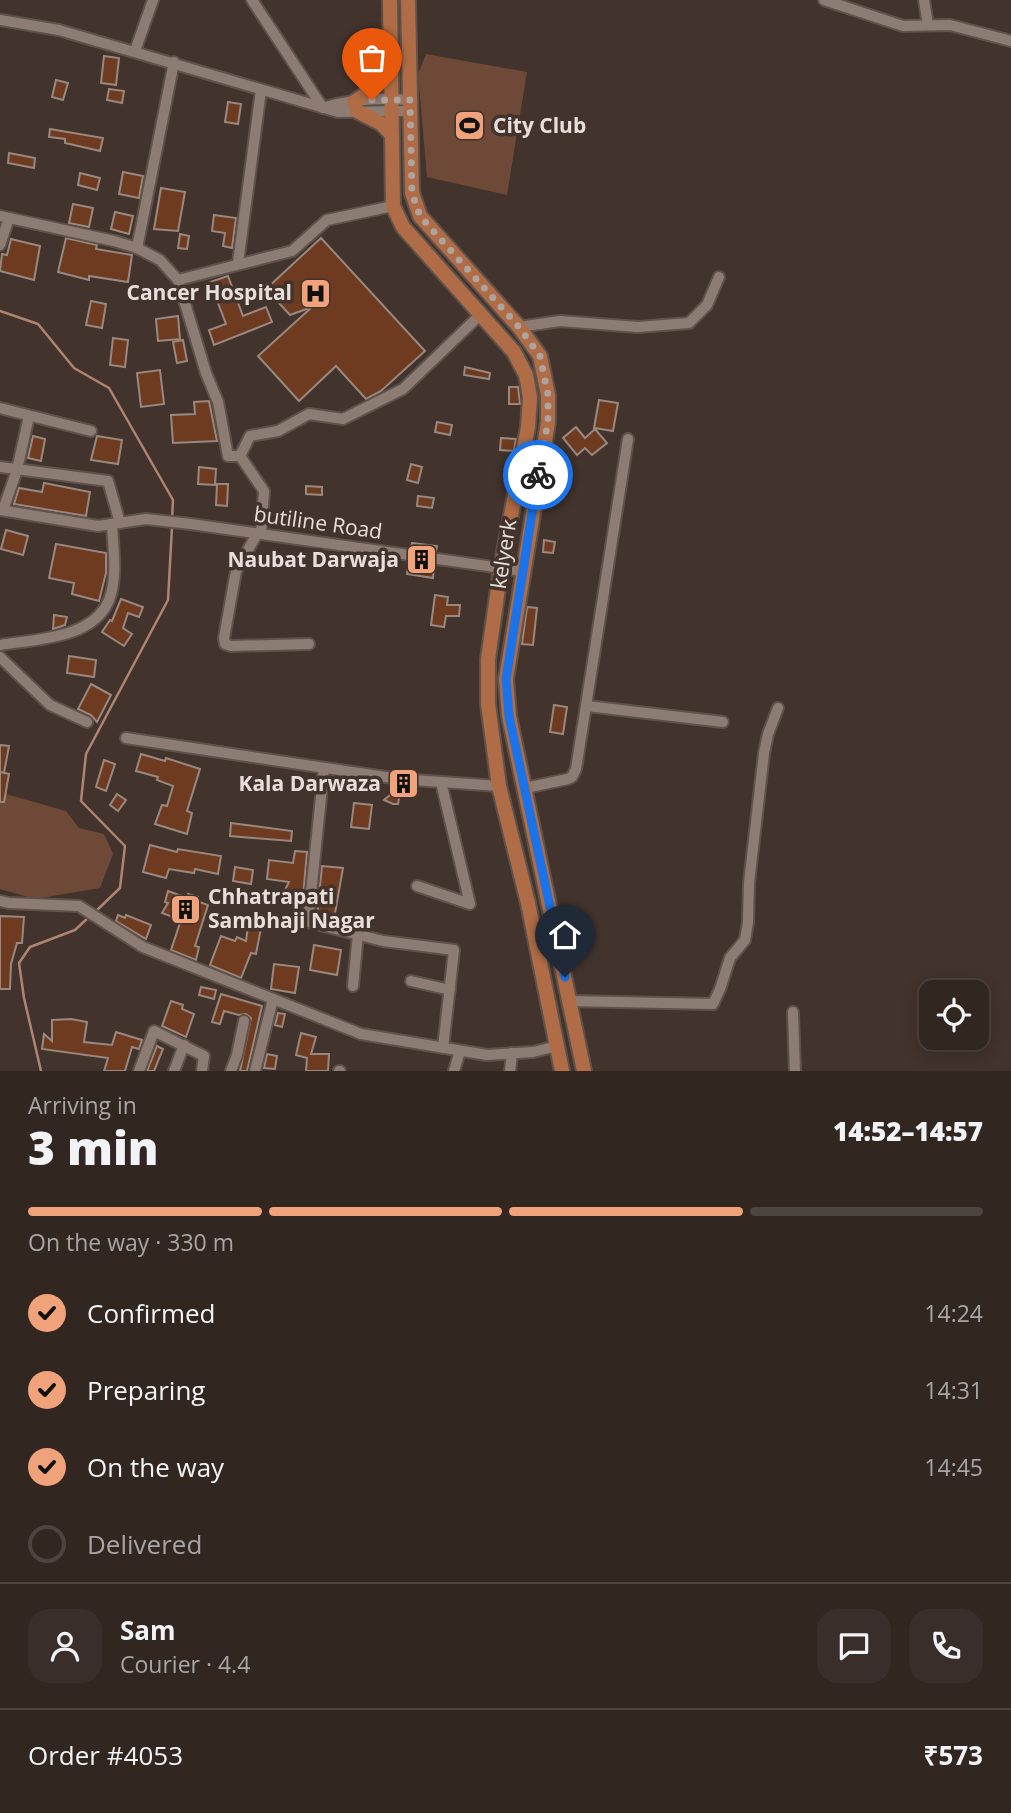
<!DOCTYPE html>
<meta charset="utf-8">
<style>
:root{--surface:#322621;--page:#3a2e2a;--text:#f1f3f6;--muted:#a8a5a5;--line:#4d433f;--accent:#f0a27a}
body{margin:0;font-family:"Open Sans",sans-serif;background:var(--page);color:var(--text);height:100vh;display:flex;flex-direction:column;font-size:26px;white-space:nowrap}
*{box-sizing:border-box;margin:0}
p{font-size:23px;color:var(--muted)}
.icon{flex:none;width:38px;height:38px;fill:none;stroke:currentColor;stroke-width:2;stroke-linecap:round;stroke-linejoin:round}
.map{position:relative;height:1071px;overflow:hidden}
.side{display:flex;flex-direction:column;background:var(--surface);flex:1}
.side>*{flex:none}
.buttons{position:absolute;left:919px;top:980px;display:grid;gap:14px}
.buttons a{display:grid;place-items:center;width:70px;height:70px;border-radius:14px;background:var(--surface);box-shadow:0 4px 18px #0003,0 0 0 2px var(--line);font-size:35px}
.pin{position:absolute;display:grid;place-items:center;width:60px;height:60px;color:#fff;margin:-72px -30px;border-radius:50% 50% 50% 0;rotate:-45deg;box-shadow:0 0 7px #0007}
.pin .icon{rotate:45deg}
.courier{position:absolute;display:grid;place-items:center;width:70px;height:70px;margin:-35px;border:5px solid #1a73e8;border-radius:50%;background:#fff;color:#222;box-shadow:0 2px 9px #0007}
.head em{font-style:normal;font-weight:800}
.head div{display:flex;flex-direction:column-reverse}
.head{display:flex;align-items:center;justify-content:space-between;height:119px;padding:0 28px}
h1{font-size:46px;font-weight:800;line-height:52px}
.bar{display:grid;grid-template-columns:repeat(4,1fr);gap:10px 7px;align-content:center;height:84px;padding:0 28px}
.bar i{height:9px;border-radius:5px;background:var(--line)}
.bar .active{background:var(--accent)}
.bar p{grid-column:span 4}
.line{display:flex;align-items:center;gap:18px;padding:0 28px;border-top:2px solid var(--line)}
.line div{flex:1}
.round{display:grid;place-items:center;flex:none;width:74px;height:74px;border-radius:21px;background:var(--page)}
ol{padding:0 28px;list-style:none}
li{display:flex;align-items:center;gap:21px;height:77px}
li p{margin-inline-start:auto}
li .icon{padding:7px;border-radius:50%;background:var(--accent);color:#111;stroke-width:4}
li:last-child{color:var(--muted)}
li i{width:38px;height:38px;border:4px solid var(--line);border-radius:50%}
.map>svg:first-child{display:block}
.green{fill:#6e4937}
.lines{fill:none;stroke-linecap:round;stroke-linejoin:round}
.stream{stroke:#ae8570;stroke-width:2.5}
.building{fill:#6e3b20;stroke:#99887f;stroke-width:2}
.minor-casing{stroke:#5e524b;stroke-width:14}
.major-casing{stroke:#5e524b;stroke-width:18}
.minor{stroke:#8d7c74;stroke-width:10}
.major{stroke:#af6c46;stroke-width:14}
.done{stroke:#aea39d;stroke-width:7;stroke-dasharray:0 12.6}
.route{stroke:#1a73e8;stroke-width:9}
.labels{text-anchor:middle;stroke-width:7;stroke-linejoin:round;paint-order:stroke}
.poi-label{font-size:21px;font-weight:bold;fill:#e8dfda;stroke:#42332c;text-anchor:end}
.street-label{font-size:21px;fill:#e8dfda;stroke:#42332c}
</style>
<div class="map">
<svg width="1011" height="1071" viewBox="0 0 1011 1071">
<rect width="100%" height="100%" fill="#42332c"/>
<g class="green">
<path d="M426,54L527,72L507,195L427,177L418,74Z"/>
<path d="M6,794L66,811L79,828L104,834L113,854L100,888L35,899L0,889V796Z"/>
</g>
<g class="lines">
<g class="stream">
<path d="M0,311L38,324L74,368L109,388L173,500L172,520"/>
<path d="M96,911L120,888L125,846L81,801L86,754L168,600L172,527"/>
<path d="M41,1071L24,998L19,963L30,947L75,930L88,918"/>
</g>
</g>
<g class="building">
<path d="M104,56L119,58L116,85L101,83Z"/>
<path d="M56,80L68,83L63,100L52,97Z"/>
<path d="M109,89L124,91L122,103L107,100Z"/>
<path d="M228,102L241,104L238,124L225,122Z"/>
<path d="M50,129L103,138L100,151L65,143V139L49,137Z"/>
<path d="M9,153L35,158L34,168L8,163Z"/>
<path d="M123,172L143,176L139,198L119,194Z"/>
<path d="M80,173L100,178L97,190L78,185Z"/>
<path d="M161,188L185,192L178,231L154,229Z"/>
<path d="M73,204L93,208L89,227L69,223Z"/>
<path d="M115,212L133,216L129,234L111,229Z"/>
<path d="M214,215L236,218L232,248L223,246L225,233L212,231Z"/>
<path d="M180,234L189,236L187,249L178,248Z"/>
<path d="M66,238L97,245L96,249L132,255L128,282L89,276V280L58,272Z"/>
<path d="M321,238L425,351L381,391L366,399L336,366L299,401L258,356L312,307L290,315L266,289Z"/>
<path d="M11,239L40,246L34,280L0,271L2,254L7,255Z"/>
<path d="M228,276L243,316L266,307L272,322L214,345L209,330L226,324L210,282Z"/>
<path d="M91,301L106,304L102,328L86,325Z"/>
<path d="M178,316L180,339L158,341L156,319Z"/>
<path d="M113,338L128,340L125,367L110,365Z"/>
<path d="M183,340L187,361L177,363L173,342Z"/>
<path d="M465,367L490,373L489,379L464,375Z"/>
<path d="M160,370L164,404L141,407L137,373Z"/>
<path d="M509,387H518L520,404H509Z"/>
<path d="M599,400L618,403L613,431L594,428Z"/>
<path d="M209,401L217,441L173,443L171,415L195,414L194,402Z"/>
<path d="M437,422L452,425L450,435L435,432Z"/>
<path d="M576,427L585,438L595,429L607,443L592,455L585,448L577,455L563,438Z"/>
<path d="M33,436L45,439L41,461L28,458Z"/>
<path d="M97,436L122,440L118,464L91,460Z"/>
<path d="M501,438L516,439L514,451L500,450Z"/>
<path d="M411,464L422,467L418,483L407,480Z"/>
<path d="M199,467L216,469L215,485L198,484Z"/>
<path d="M44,483L90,492L86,516L14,504L19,488L42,492Z"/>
<path d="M217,484H228L227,506L216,505Z"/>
<path d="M306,486L322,487V495L306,494Z"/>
<path d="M418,496L434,498L432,508L417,506Z"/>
<path d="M6,530L28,536L23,555L1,549Z"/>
<path d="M544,540L555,542L553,553L543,552Z"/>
<path d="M412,543L437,546L436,551L411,547Z"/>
<path d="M56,544L106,553V573L99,601L72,594L74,583L49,578Z"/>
<path d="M409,563L434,566L433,578L407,574Z"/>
<path d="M435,595L448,597L447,605H460L459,616H446L444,627L431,625Z"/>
<path d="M121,599L143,607L139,617L128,613L123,628L132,634L124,646L102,632L110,620L112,621Z"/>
<path d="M527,607L537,608L533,645L522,644Z"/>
<path d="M54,615L67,617L65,625L53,629Z"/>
<path d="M69,656L96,660L94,677L67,673Z"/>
<path d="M91,684L111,695L97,722L91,715L78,709Z"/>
<path d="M554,705L567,707L563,734L550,732Z"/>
<path d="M0,745L9,746L4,773L1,772L9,774L4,802H0Z"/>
<path d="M141,754L165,761L166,758L200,769L187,811L192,813L187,834L155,824L162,805L167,806L173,786L157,780L158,777L136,771Z"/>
<path d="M104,760L115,764L106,791L96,787Z"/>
<path d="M393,786L413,788V794L400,792L398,804H393L384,800L395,791H393Z"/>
<path d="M117,794L126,800L118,811L110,805Z"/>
<path d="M354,803L372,805L369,829L351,827Z"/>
<path d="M231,823L292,831L291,841L230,836Z"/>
<path d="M150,845L177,852L178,849L221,856L218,874L195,869L194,873L169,869L166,878L143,872Z"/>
<path d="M295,851L307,852L303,896L283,894L289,882L267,879L269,860L293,863Z"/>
<path d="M322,866L343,868L334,919L317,916Z"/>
<path d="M235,867L253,870L251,884L233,881Z"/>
<path d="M168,891L187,898L188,894L198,897L197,901L208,905L195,946L199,947L196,960L171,950L181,920L162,913L168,903L165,902Z"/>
<path d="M118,915L125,918L126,915L151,925L146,939L116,921Z"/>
<path d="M0,916L24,917L22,943H17L11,964L10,989H0Z"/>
<path d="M248,926L261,928L256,954L251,953L241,978L210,965L221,936L235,941L237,937L246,941Z"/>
<path d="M314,945L341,950L337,975L310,970Z"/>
<path d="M274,964L299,967L295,993L271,989Z"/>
<path d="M201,987L216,990L214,999L199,995Z"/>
<path d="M221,994L262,1006L247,1071H240L251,1018L246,1014L239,1015L224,1011L220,1024L212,1022Z"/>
<path d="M171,1001L183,1005L182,1009L194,1014L186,1037L162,1026Z"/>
<path d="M278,1013L285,1014L282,1027L275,1025Z"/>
<path d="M71,1019L87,1022L84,1042L112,1045L116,1032L142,1040L139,1049L132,1047L125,1071H104L108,1058L42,1049L44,1034L52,1041V1020Z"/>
<path d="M301,1033L316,1037L311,1054H329L328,1071H306L307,1058L296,1055Z"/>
<path d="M157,1046L163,1049L154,1071H147Z"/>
<path d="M267,1054L277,1056L275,1069L264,1068Z"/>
</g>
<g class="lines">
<defs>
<g id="minor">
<path d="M252,0L323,108"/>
<path d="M824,0L903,26L950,25L1011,41"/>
<path d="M924,0L928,25"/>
<path d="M0,20L59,30L338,112L410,111"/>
<path d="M135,51L153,0"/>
<path d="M326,107C352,99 382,98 410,100"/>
<path d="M0,216L114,241L137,248L160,260L178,280L206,373L218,402L228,456H240L264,491L261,534"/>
<path d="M0,245L9,218"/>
<path d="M137,248L174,62"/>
<path d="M238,263L261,90"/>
<path d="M178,280L292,251L327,220L393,206"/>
<path d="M519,327L560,321L638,327L689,323L707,305L719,277"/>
<path d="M0,408L91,431"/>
<path d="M240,456L250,436L278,431L309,414L343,419L403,389L480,315"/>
<path d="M0,467L108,481L120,523"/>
<path d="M0,510L98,526L146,519L191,524L522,571"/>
<path d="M3,510L17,470L29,416"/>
<path d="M257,534L236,571L224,638L225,644L231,646L309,644"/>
<path d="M0,645C36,639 93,639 109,600C118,577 113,548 112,524"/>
<path d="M0,657L50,705L87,722"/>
<path d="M587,706L723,722"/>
<path d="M126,738L399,779L499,786"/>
<path d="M324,768L308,922L383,941L454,950L443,1048"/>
<path d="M525,788L568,779L572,777L576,769L628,439"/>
<path d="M417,886L470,904L441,782"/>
<path d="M0,901L9,903L79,906L143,947L361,1034L487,1055L533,1052L557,1046"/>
<path d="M411,981L450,990"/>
<path d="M353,986L358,934"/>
<path d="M570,1001L713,1004L720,989L730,958L745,940L748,922L749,883L764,753L768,734L778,708"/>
<path d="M793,1012L795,1071"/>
<path d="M139,1071L154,1031L204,1056L202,1071"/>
<path d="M174,1071L184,1045"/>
<path d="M231,1071L237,1055L244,1021"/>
<path d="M255,1071L273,999"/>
<path d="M339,1071H340"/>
<path d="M454,1071L460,1051"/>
<path d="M510,1071L512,1053"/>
</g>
<g id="major">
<path d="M390,0L393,206L403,227L514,352L526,375L530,397L528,427L501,568L488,659V704L499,786L528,903L562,1071"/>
<path d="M408,0L412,193L420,216L519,327L540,356L548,395V422L506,679L509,716L584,1071"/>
<path d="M354,102C371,92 381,80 389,62"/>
<path d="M357,111L382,124L392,135"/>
</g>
</defs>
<use href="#minor" class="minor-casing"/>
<use href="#major" class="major-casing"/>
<use href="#minor" class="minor"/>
<use href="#major" class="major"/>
</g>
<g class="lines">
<path class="done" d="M372,100H410L412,193L420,216L519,327L540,356L548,395V422L538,475"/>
<path class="route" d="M538,475L506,679L509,716L565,977"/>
</g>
<defs>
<symbol id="stadium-square" viewBox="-11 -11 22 22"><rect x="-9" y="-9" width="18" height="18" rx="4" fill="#f0a27a" stroke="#42332c"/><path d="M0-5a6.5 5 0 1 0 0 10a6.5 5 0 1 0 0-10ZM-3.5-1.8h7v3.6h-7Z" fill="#111"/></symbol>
<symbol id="hospital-square" viewBox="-11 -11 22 22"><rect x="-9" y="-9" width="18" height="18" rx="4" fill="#f0a27a" stroke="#42332c"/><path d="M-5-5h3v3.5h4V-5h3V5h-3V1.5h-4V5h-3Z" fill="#111"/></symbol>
<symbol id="building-square" viewBox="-11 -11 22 22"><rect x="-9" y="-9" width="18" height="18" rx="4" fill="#f0a27a" stroke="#42332c"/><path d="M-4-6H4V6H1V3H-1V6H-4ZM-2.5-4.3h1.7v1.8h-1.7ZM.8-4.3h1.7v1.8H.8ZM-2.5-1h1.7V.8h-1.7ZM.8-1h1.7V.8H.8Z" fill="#111"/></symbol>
</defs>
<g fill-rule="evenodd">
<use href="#stadium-square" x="452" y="108" width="35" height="35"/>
<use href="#hospital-square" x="298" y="276" width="35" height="35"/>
<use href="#building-square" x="404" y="542" width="35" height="35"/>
<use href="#building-square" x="386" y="766" width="35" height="35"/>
<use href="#building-square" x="168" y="892" width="35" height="35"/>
</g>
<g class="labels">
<g class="poi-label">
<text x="493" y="133" text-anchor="start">City Club</text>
<text x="292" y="300">Cancer Hospital</text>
<text x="399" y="567">Naubat Darwaja</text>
<text x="381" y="791">Kala Darwaza</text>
<text x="208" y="904" text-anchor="start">Chhatrapati<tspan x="208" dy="24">Sambhaji Nagar</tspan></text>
</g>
<g class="street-label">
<text transform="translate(318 523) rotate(8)" y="7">butiline Road</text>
<text transform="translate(504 554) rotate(-81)" y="7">kelyerk</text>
</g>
</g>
</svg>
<div class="buttons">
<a><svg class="icon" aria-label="locate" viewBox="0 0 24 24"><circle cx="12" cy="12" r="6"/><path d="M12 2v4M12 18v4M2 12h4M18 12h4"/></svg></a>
</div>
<div class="pin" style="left:372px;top:100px;background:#ea580c"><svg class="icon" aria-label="bag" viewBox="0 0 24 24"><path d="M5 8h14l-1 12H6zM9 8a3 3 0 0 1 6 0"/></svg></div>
<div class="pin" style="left:565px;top:977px;background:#1f2937"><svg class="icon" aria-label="home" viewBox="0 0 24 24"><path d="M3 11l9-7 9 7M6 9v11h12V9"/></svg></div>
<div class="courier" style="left:538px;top:475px"><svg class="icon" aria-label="bike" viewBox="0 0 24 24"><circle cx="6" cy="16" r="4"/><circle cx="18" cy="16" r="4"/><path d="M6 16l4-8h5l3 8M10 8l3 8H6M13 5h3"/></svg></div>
</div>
<section class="side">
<div class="head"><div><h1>3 min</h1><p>Arriving in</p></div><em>14:52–14:57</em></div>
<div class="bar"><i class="active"></i><i class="active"></i><i class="active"></i><i></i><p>On the way · 330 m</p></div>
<ol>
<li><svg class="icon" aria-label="check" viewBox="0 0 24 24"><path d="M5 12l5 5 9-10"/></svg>Confirmed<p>14:24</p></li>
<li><svg class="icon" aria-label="check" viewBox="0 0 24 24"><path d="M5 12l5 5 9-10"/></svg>Preparing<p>14:31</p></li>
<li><svg class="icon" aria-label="check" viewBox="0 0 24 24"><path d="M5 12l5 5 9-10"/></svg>On the way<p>14:45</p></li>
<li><i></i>Delivered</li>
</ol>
<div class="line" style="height:126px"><a class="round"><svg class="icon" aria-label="person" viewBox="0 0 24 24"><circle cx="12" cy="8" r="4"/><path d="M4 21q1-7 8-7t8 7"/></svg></a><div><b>Sam</b><p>Courier · 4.4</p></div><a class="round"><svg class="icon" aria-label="chat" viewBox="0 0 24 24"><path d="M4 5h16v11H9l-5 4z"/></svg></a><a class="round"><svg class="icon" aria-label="phone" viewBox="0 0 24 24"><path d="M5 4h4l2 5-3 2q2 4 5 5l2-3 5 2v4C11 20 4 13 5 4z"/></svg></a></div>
<div class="line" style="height:91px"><div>Order #4053</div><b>₹573</b></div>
</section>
